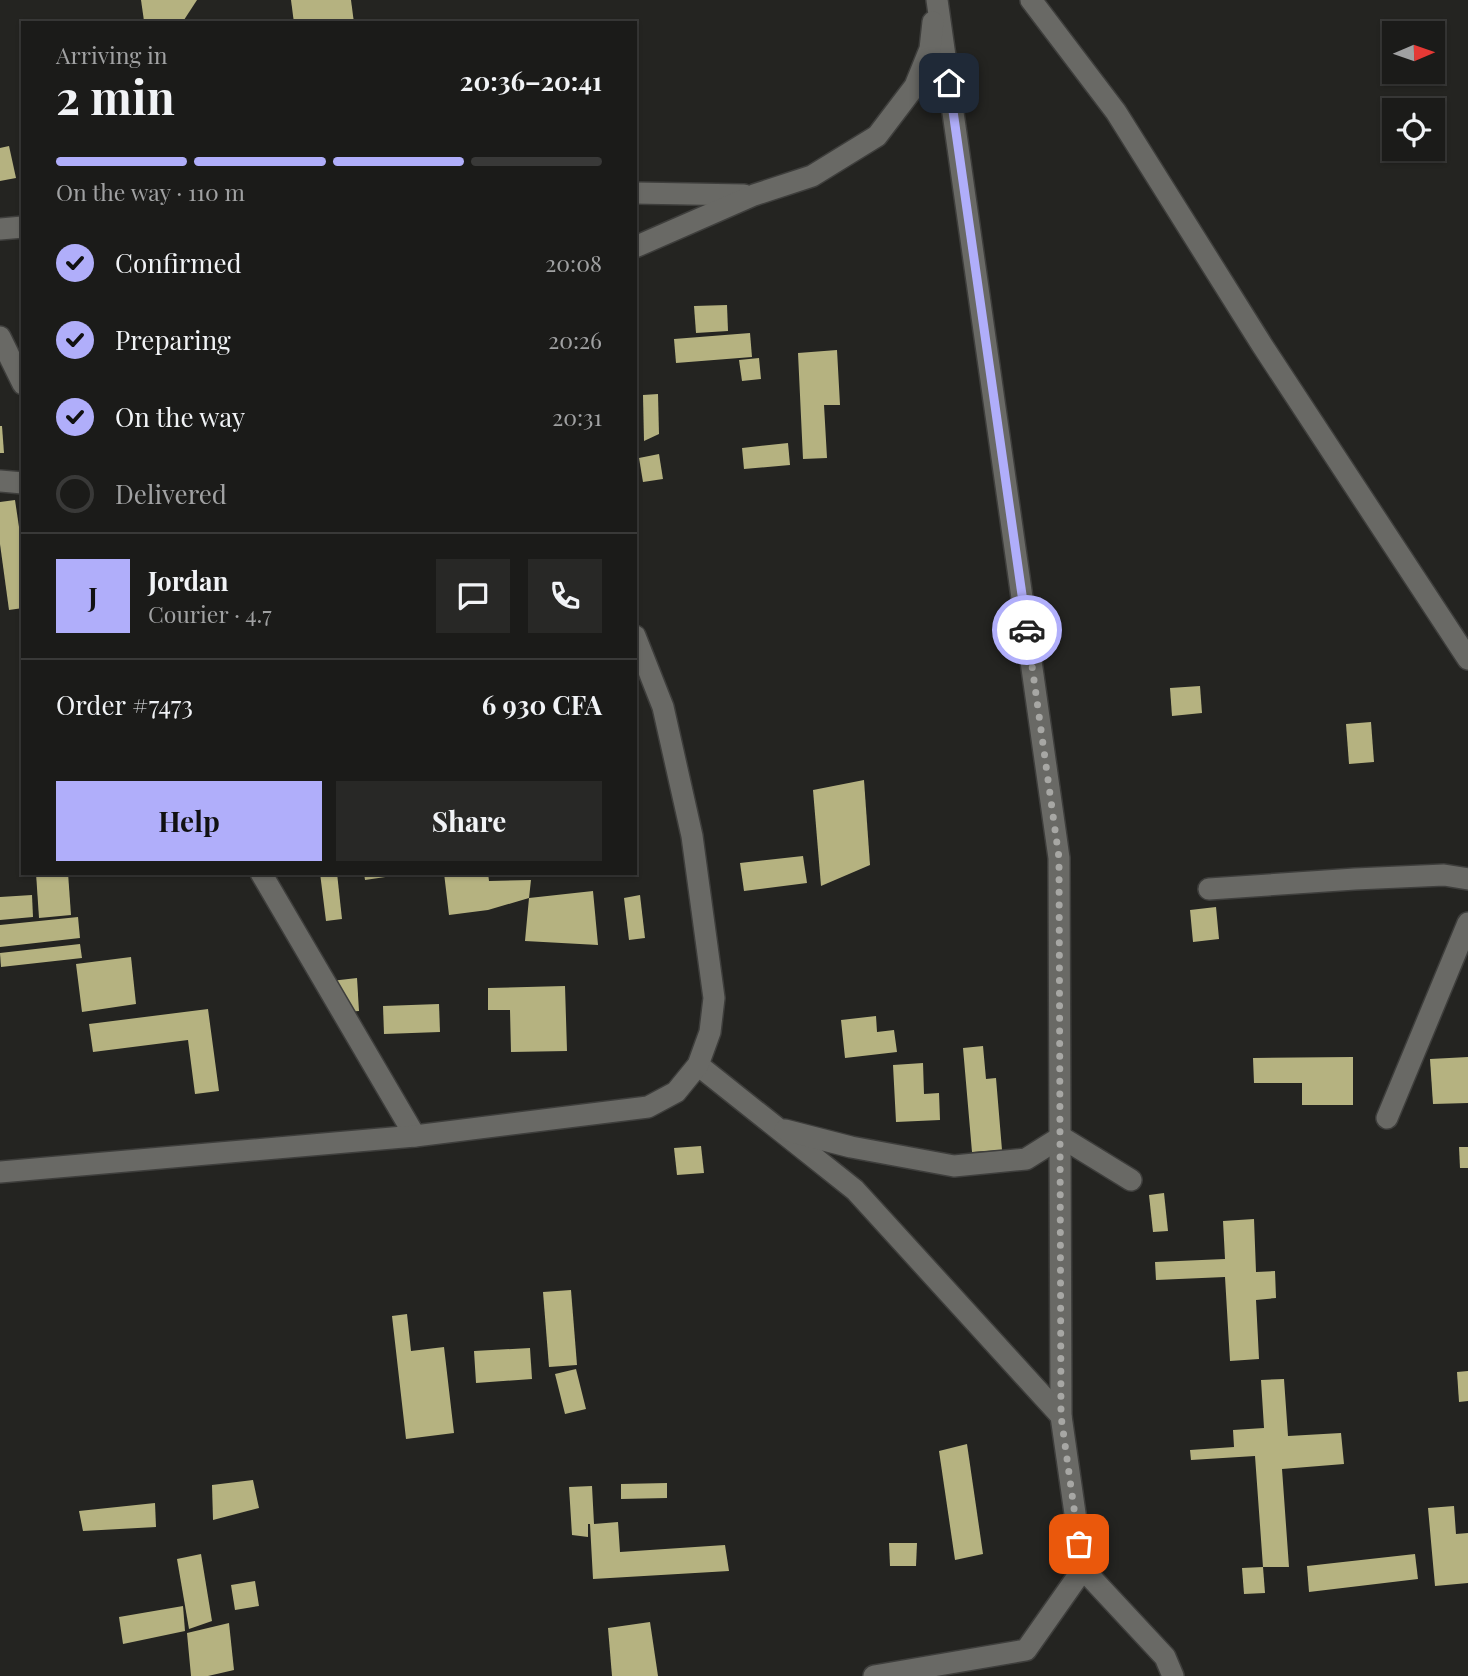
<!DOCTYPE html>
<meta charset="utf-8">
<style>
:root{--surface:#1b1b19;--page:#282826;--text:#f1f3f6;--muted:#a0a1a2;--line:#393938;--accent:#b0aefa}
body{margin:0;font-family:"Playfair Display",serif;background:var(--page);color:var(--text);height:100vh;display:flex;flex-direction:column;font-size:26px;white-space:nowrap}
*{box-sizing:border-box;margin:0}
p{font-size:23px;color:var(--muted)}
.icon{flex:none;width:38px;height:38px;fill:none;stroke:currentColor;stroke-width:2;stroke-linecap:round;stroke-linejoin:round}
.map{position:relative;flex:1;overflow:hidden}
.panel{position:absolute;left:21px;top:21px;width:616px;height:854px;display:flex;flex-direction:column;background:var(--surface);border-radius:0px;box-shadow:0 2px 5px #0004,0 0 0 2px var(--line)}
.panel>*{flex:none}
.needle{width:46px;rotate:88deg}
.buttons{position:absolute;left:1382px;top:21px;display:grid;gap:14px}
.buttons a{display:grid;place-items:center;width:63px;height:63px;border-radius:0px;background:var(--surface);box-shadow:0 2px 5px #0004,0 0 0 2px var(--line);font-size:35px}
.pin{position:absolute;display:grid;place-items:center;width:60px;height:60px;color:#fff;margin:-30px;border-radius:14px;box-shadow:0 4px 10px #0006}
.courier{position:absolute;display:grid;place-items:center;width:70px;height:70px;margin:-35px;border:5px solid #b0aefa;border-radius:50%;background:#fff;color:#222;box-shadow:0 2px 9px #0007}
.headline em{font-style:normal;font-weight:700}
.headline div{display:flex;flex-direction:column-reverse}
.headline{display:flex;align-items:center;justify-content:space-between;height:119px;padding:0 35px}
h1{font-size:46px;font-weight:700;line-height:52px}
.bar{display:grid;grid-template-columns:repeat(4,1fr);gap:10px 7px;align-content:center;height:84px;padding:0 35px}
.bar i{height:9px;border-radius:5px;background:var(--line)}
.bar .on{background:var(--accent)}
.bar p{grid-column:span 4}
.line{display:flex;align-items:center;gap:18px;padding:0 35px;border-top:2px solid var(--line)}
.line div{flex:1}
.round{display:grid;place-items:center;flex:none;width:74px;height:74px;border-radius:0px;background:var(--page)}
ol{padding:0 35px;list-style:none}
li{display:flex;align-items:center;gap:21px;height:77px}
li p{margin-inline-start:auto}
li .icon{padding:7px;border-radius:50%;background:var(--accent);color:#111;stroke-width:4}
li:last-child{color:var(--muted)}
li i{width:38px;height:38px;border:4px solid var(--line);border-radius:50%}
.primary-button{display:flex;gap:14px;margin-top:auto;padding:14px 35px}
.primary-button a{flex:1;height:80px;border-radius:0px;background:var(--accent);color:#111;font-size:28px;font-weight:700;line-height:80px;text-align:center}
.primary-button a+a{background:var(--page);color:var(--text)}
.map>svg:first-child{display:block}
.building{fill:#b5b280}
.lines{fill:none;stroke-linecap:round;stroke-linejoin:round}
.minor-casing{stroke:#3e3e3c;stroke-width:24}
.minor{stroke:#696965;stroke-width:21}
.done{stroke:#a7a7a4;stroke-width:7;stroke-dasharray:0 12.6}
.route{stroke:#b0aefa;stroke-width:9}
</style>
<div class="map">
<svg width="1468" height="1676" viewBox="0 0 1468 1676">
<rect width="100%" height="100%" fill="#242421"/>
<g class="building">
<path d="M141,0H197L182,23H148L144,21Z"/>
<path d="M291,0H351L354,23H294Z"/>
<path d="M9,146L16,178L0,181V148Z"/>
<path d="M727,305L728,331L696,333L694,306Z"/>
<path d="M750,333L752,357L676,363L674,339Z"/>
<path d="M837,350L840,405H824L827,458L803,459L798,353Z"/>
<path d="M759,358L761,379L742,381L739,360Z"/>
<path d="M658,394L659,434L644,441L643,395Z"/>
<path d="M0,426H2L4,453H0Z"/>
<path d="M788,443L790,465L744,469L742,448Z"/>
<path d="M659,454L663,479L643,482L639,458Z"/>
<path d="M15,500L23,554V608L9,610L0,544V502Z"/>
<path d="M1200,686L1202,713L1172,716L1170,688Z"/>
<path d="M1371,722L1374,762L1349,764L1346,724Z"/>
<path d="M864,780L870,865L821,886L813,790Z"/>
<path d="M803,856L807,883L744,891L740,863Z"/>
<path d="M36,873H68L71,915L39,918Z"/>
<path d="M320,873H337L342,919L326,921Z"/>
<path d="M364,873H399V875L365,880Z"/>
<path d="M444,873H488L489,881L531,880L529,898L488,910L449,915Z"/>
<path d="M593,891L598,945L525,941L529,898Z"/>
<path d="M32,895L33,917L0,920V897Z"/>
<path d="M640,895L645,938L629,940L624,898Z"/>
<path d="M1216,907L1219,939L1193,942L1190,910Z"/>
<path d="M78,917L80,938L0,947V925Z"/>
<path d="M80,944L82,958L1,967L0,953Z"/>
<path d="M131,957L136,1004L82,1012L76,964Z"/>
<path d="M357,978L359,1011L346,1012L331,981Z"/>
<path d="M565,986L567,1051L511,1052L510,1010H488V988Z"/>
<path d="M439,1004L440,1032L384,1034L383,1006Z"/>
<path d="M208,1009L219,1091L195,1094L188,1040L93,1052L89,1024Z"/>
<path d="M876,1016L877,1032L894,1030L897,1052L845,1058L841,1020Z"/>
<path d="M983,1046L986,1079L996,1078L1002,1150L972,1152L963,1048Z"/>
<path d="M1353,1057V1105H1302V1083H1254L1253,1058Z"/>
<path d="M1468,1057V1103L1433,1104L1430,1059Z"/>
<path d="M923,1063L924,1094L939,1093L940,1120L896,1122L893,1065Z"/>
<path d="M701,1146L704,1173L677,1175L674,1148Z"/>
<path d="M1459,1147H1468V1168H1460Z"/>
<path d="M1164,1193L1168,1231L1153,1232L1149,1195Z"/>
<path d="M1254,1219L1256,1272L1275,1271L1276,1298L1256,1300L1259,1359L1230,1361L1225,1277L1156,1280L1155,1262L1225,1259L1223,1221Z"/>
<path d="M571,1290L577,1365L549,1367L543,1292Z"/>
<path d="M407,1314L411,1351L444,1347L454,1433L406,1439L392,1316Z"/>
<path d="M530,1348L532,1379L476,1383L474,1351Z"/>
<path d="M576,1369L586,1409L565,1414L555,1374Z"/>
<path d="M1468,1371V1401L1459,1402L1457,1372Z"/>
<path d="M1284,1379L1288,1436L1341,1433L1344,1464L1282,1469L1289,1567H1263L1255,1456L1191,1460L1190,1450L1234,1447L1233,1430L1264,1428L1261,1380Z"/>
<path d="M967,1444L983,1554L955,1560L939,1451Z"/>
<path d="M253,1480L259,1508L213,1520L212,1485Z"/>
<path d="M667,1483V1498L621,1499V1484Z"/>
<path d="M592,1486L594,1524L618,1522L620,1552L725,1545L729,1571L593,1579L590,1524H588V1537L572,1535L569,1487Z"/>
<path d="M155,1503L156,1527L83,1531L79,1511Z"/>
<path d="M1454,1506L1456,1534L1468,1533V1583L1435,1586L1428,1508Z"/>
<path d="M889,1543H917L916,1566H890Z"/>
<path d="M201,1554L212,1621L189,1629L177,1559Z"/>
<path d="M1415,1554L1418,1579L1309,1592L1307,1566Z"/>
<path d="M1263,1567L1265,1593L1244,1594L1242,1568Z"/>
<path d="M255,1581L259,1606L235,1610L231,1585Z"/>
<path d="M183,1606L185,1631L123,1644L119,1617Z"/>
<path d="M650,1622L658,1676H612L608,1628Z"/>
<path d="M229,1623L234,1670L208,1676H191L187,1633Z"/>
</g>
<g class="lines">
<defs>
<g id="minor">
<path d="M937,0L1059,858L1061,1416L1083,1569L1165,1657L1173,1676"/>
<path d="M1031,0L1116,112L1262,345L1468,659"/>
<path d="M635,193L744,195"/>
<path d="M0,229L23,227"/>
<path d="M635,247L754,195L812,176L877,136L915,86L930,49L933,22"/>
<path d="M0,337L23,384"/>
<path d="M0,481L23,483"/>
<path d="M261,873L415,1136"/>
<path d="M1209,889L1355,879L1444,875L1468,879"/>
<path d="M698,1065L855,1190L1061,1416"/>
<path d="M1387,1118L1468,923"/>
<path d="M785,1130L851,1147L954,1166L1026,1159L1061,1137L1131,1180"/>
<path d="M0,1172L415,1136L648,1107L676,1092L698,1065L710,1032L714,998L692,836L663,707L635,636"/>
<path d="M874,1676L1026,1650L1083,1569"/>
</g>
</defs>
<use href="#minor" class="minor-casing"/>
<use href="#minor" class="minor"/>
</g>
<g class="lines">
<path class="done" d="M1027,630L1059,858L1061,1416L1079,1544"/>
<path class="route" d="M949,83L1027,630"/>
</g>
</svg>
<div class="buttons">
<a><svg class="needle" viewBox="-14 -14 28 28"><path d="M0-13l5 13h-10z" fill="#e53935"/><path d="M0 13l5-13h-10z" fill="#a0a1a2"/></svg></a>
<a><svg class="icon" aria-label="locate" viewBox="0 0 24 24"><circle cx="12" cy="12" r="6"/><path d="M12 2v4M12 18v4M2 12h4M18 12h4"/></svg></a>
</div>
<div class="pin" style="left:1079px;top:1544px;background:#ea580c"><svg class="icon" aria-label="bag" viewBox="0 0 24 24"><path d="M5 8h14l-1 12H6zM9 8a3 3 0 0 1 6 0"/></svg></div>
<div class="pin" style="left:949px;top:83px;background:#1f2937"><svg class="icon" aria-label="home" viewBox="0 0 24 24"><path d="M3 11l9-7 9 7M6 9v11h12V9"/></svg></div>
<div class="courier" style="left:1027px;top:630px"><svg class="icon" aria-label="car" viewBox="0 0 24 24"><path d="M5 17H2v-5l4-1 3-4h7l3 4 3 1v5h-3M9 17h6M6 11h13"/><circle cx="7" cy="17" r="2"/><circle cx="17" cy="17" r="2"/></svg></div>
<section class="panel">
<div class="headline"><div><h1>2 min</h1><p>Arriving in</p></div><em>20:36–20:41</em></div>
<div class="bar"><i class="on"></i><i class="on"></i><i class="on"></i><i></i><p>On the way · 110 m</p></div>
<ol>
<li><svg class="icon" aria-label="check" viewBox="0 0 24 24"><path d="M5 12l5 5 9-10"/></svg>Confirmed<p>20:08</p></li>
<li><svg class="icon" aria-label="check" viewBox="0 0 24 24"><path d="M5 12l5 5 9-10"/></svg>Preparing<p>20:26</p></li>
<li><svg class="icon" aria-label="check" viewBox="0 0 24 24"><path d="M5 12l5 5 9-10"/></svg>On the way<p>20:31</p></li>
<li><i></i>Delivered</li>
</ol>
<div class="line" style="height:126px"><b class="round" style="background:var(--accent);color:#111">J</b><div><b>Jordan</b><p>Courier · 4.7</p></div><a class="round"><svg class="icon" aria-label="chat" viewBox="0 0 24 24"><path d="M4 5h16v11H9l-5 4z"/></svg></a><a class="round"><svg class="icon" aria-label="phone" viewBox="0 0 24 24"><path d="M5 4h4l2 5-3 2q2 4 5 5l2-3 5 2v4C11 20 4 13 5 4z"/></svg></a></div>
<div class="line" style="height:91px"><div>Order #7473</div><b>6 930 CFA</b></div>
<div class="primary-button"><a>Help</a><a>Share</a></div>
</section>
</div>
